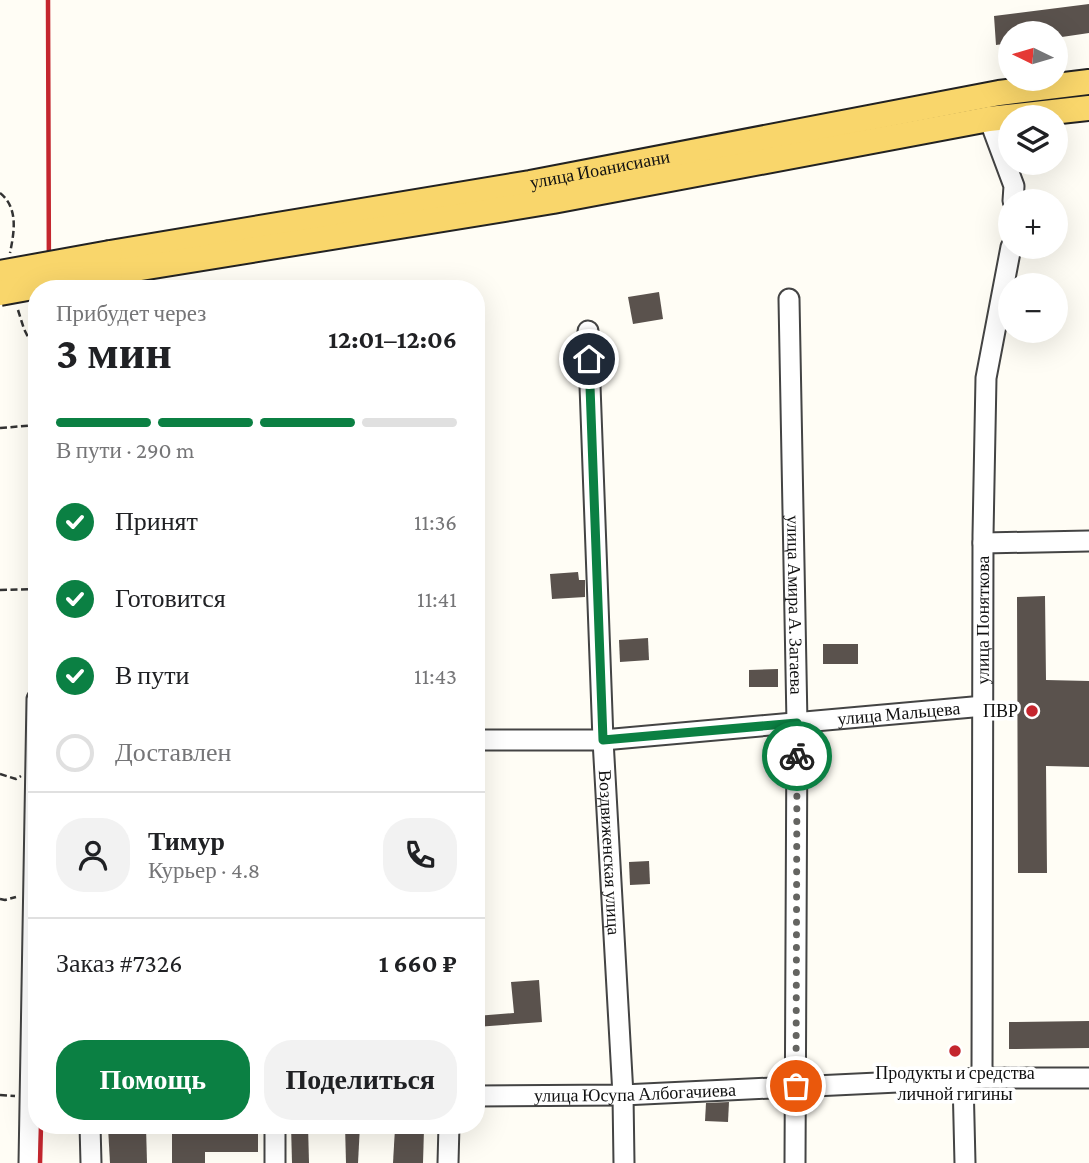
<!DOCTYPE html>
<html lang="ru">
<meta charset="utf-8">
<style>
:root{--surface:#fff;--page:#f2f2f2;--text:#202124;--muted:#757577;--line:#e0e0e0;--accent:#0b8043}
body{margin:0;font-family:"Crimson Pro",serif;background:var(--page);color:var(--text);height:100vh;display:flex;flex-direction:column;font-size:26px;white-space:nowrap}
*{box-sizing:border-box;margin:0}
p{font-size:23px;color:var(--muted)}
.icon{flex:none;width:38px;height:38px;fill:none;stroke:currentColor;stroke-width:2;stroke-linecap:round;stroke-linejoin:round}
.map{position:relative;flex:1;overflow:hidden}
.panel{position:absolute;left:28px;top:280px;width:457px;height:854px;display:flex;flex-direction:column;background:var(--surface);border-radius:28px;box-shadow:0 7px 28px #0002}
.panel>*{flex:none}
.needle{width:46px;rotate:275deg}
.fabs{position:absolute;left:998px;top:21px;display:grid;gap:14px}
.fabs a{display:grid;place-items:center;width:70px;height:70px;border-radius:50%;background:var(--surface);box-shadow:0 7px 28px #0002;font-size:35px}
.pin{position:absolute;display:grid;place-items:center;width:60px;height:60px;color:#fff;margin:-30px;border:4px solid #fff;border-radius:50%;box-shadow:0 2px 7px #0007}
.courier{position:absolute;display:grid;place-items:center;width:70px;height:70px;margin:-35px;border:5px solid #0b8043;border-radius:50%;background:#fff;color:#222;box-shadow:0 2px 9px #0007}
.overview em{font-style:normal;font-weight:700}
.overview div{display:flex;flex-direction:column-reverse}
.overview{display:flex;align-items:center;justify-content:space-between;height:119px;padding:0 28px}
h1{font-size:46px;font-weight:700;line-height:52px}
.bar{display:grid;grid-template-columns:repeat(4,1fr);gap:10px 7px;align-content:center;height:84px;padding:0 28px}
.bar i{height:9px;border-radius:5px;background:var(--line)}
.bar .on{background:var(--accent)}
.bar p{grid-column:span 4}
.line{display:flex;align-items:center;gap:18px;padding:0 28px;border-top:2px solid var(--line)}
.line div{flex:1}
.round{display:grid;place-items:center;flex:none;width:74px;height:74px;border-radius:28px;background:var(--page)}
ol{padding:0 28px;list-style:none}
li{display:flex;align-items:center;gap:21px;height:77px}
li p{margin-inline-start:auto}
li .icon{padding:7px;border-radius:50%;background:var(--accent);color:#fff;stroke-width:4}
li:last-child{color:var(--muted)}
li i{width:38px;height:38px;border:4px solid var(--line);border-radius:50%}
.cta{display:flex;gap:14px;margin-top:auto;padding:14px 28px}
.cta a{flex:1;height:80px;border-radius:28px;background:var(--accent);color:#fff;font-size:28px;font-weight:700;line-height:80px;text-align:center}
.cta a+a{background:var(--page);color:var(--text)}
.map>svg:first-child{display:block}
.building{fill:#5a524d}
.lines{fill:none;stroke-linecap:round;stroke-linejoin:round}
.minor-casing{stroke:#444;stroke-width:23}
.major-casing{stroke:#222;stroke-width:28}
.path{stroke:#333;stroke-width:2.5;stroke-dasharray:7 3.5;stroke-linecap:butt}
.minor{stroke:#fff;stroke-width:19}
.major{stroke:#f9d66b;stroke-width:24}
.rail{stroke:#c4262e;stroke-width:4.5}
.major-bridge-casing{stroke:#222;stroke-width:28;stroke-linecap:butt}
.major-bridge{stroke:#f9d66b;stroke-width:24}
.done{stroke:#646461;stroke-width:7;stroke-dasharray:0 12.6}
.route{stroke:#0b8043;stroke-width:9}
.poi-dot{fill:#c4262e;stroke:#fff;stroke-width:2.5}
.labels{text-anchor:middle;stroke-width:7;stroke-linejoin:round;paint-order:stroke}
.street-label{font-size:18px;fill:#111;stroke:#fff}
.poi-label{font-size:18px;fill:#111;stroke:#fff;text-anchor:end}
</style>
<div class="map">
<svg width="1089" height="1163" viewBox="0 0 1089 1163">
<rect width="100%" height="100%" fill="#fffdf5"/>
<g class="building">
<path d="M1089,4V33L1055,38V33H1010V43L996,45L994,16Z"/>
<path d="M659,292L663,319L633,324L628,297Z"/>
<path d="M578,572L579,580H585V597L552,599L550,574Z"/>
<path d="M1045,596L1046,680L1089,681V767L1046,766L1047,873H1018L1017,597Z"/>
<path d="M648,638L649,660L620,662L619,640Z"/>
<rect x="823" y="644" width="35" height="20"/>
<path d="M778,669V687H749V670Z"/>
<path d="M649,861L650,884L630,885L629,862Z"/>
<path d="M539,980L542,1022L476,1027V1016L514,1013L511,982Z"/>
<path d="M1089,1021V1048L1009,1049V1022Z"/>
<path d="M729,1102L728,1122L705,1121L706,1103Z"/>
<path d="M172,1125H258V1152H205V1163H172Z"/>
<path d="M291,1125H308L309,1163H292Z"/>
<path d="M345,1125H360L358,1163H346Z"/>
<path d="M146,1126L147,1163H110L108,1127Z"/>
<path d="M395,1128L424,1129L423,1163H393Z"/>
</g>
<g class="lines">
<defs>
<g id="minor">
<path d="M989,119L1014,186L1013,201"/>
<path id="s1" d="M789,299L797,723L795,1163"/>
<path id="s2" d="M588,331L603,740L623,1095L624,1163"/>
<path d="M983,543L1089,541"/>
<path id="s3" d="M476,740H603L984,706"/>
<path id="s4" d="M982,1078L983,535L986,378L1011,247"/>
<path d="M963,1079L965,1163"/>
<path id="s5" d="M476,1096L623,1095L982,1078H1089"/>
<path d="M90,1125L91,1163"/>
<path d="M29,1163L37,699"/>
<path d="M275,1163V1125"/>
<path d="M448,1163L449,1125"/>
</g>
<g id="major">
<path id="s6" d="M110,253L530,183L999,93L1089,82"/>
<path d="M110,273L553,201L989,119L1089,108"/>
</g>
</defs>
<use href="#minor" class="minor-casing"/>
<use href="#major" class="major-casing"/>
<g class="path">
<path d="M0,193C19,208 14,233 10,253"/>
<path d="M18,310L24,329L37,355"/>
<path d="M0,428L37,425"/>
<path d="M0,590L37,589"/>
<path d="M0,774L16,779L21,776"/>
<path d="M0,899L5,900L16,897"/>
<path d="M0,1095L15,1096"/>
</g>
<use href="#minor" class="minor"/>
<use href="#major" class="major"/>
<g class="rail">
<path d="M48,0L49,289"/>
<path d="M40,1163L41,1125"/>
</g>
<defs>
<g id="major-bridge">
<path d="M0,273L110,253"/>
<path d="M0,293L110,273"/>
</g>
</defs>
<use href="#major-bridge" class="major-bridge-casing"/>
<use href="#major-bridge" class="major-bridge"/>
</g>
<g class="lines">
<path class="done" d="M796,1086L797,756"/>
<path class="route" d="M589,359L603,740L797,723V756"/>
</g>
<g class="poi-dot">
<circle cx="1032" cy="711" r="7"/>
<circle cx="955" cy="1051" r="7"/>
</g>
<g class="labels">
<g class="street-label">
<text dy="6" stroke="none"><textPath href="#s6" startOffset="497">улица Иоанисиани</textPath></text>
<text dy="6" stroke="none"><textPath href="#s1" startOffset="306">улица Амира А. Загаева</textPath></text>
<text dy="6" stroke="none"><textPath href="#s4" startOffset="458">улица Поняткова</textPath></text>
<text dy="6" stroke="none"><textPath href="#s3" startOffset="424">улица Мальцева</textPath></text>
<text dy="6" stroke="none"><textPath href="#s2" startOffset="522">Воздвиженская улица</textPath></text>
<text dy="6" stroke="none"><textPath href="#s5" startOffset="159">улица Юсупа Албогачиева</textPath></text>
</g>
<g class="poi-label">
<text x="1018" y="717">ПВР</text>
<text x="955" y="1079" text-anchor="middle">Продукты и средства<tspan x="955" dy="21">личной гигины</tspan></text>
</g>
</g>
</svg>
<div class="fabs">
<a><svg class="needle" viewBox="-14 -14 28 28"><path d="M0-13l5 13h-10z" fill="#e53935"/><path d="M0 13l5-13h-10z" fill="#757577"/></svg></a>
<a><svg class="icon" aria-label="layers" viewBox="0 0 24 24"><path d="M12 4l9 5-9 5-9-5zM3 14l9 5 9-5"/></svg></a>
<a>+</a>
<a>−</a>
</div>
<div class="pin" style="left:796px;top:1086px;background:#ea580c"><svg class="icon" aria-label="bag" viewBox="0 0 24 24"><path d="M5 8h14l-1 12H6zM9 8a3 3 0 0 1 6 0"/></svg></div>
<div class="pin" style="left:589px;top:359px;background:#1f2937"><svg class="icon" aria-label="home" viewBox="0 0 24 24"><path d="M3 11l9-7 9 7M6 9v11h12V9"/></svg></div>
<div class="courier" style="left:797px;top:756px"><svg class="icon" aria-label="bike" viewBox="0 0 24 24"><circle cx="6" cy="16" r="4"/><circle cx="18" cy="16" r="4"/><path d="M6 16l4-8h5l3 8M10 8l3 8H6M13 5h3"/></svg></div>
<section class="panel">
<div class="overview"><div><h1>3 мин</h1><p>Прибудет через</p></div><em>12:01–12:06</em></div>
<div class="bar"><i class="on"></i><i class="on"></i><i class="on"></i><i></i><p>В пути · 290 m</p></div>
<ol>
<li><svg class="icon" aria-label="check" viewBox="0 0 24 24"><path d="M5 12l5 5 9-10"/></svg>Принят<p>11:36</p></li>
<li><svg class="icon" aria-label="check" viewBox="0 0 24 24"><path d="M5 12l5 5 9-10"/></svg>Готовится<p>11:41</p></li>
<li><svg class="icon" aria-label="check" viewBox="0 0 24 24"><path d="M5 12l5 5 9-10"/></svg>В пути<p>11:43</p></li>
<li><i></i>Доставлен</li>
</ol>
<div class="line" style="height:126px"><a class="round"><svg class="icon" aria-label="person" viewBox="0 0 24 24"><circle cx="12" cy="8" r="4"/><path d="M4 21q1-7 8-7t8 7"/></svg></a><div><b>Тимур</b><p>Курьер · 4.8</p></div><a class="round"><svg class="icon" aria-label="phone" viewBox="0 0 24 24"><path d="M5 4h4l2 5-3 2q2 4 5 5l2-3 5 2v4C11 20 4 13 5 4z"/></svg></a></div>
<div class="line" style="height:91px"><div>Заказ #7326</div><b>1 660 ₽</b></div>
<div class="cta"><a>Помощь</a><a>Поделиться</a></div>
</section>
</div>
